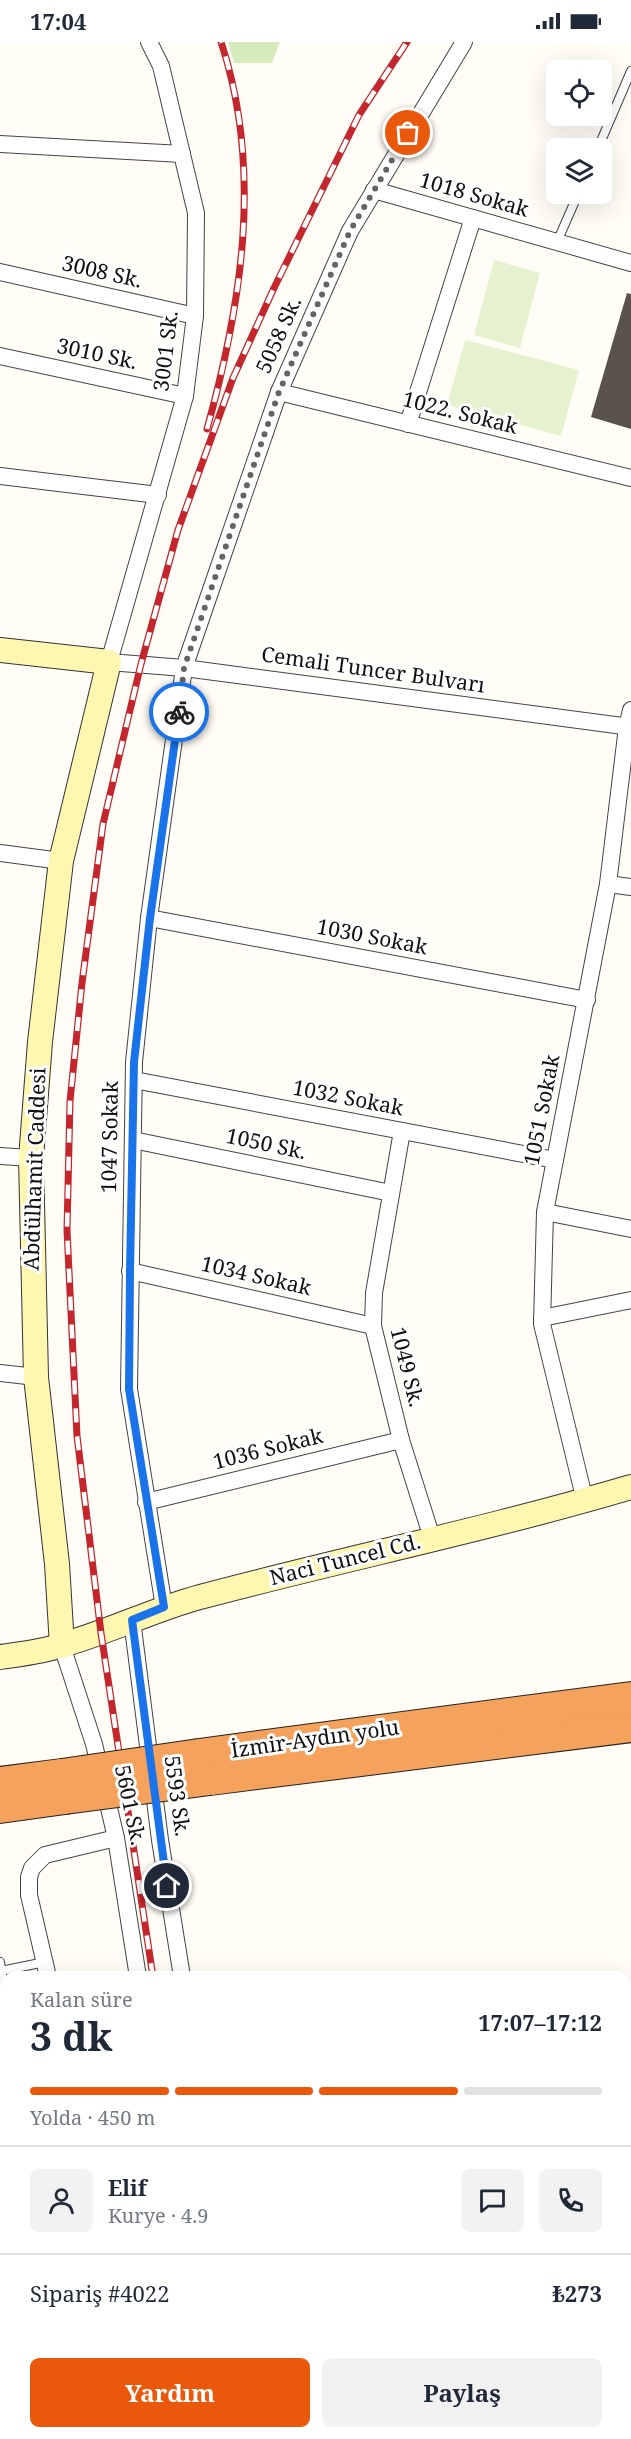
<!DOCTYPE html>
<html lang="tr">
<meta charset="utf-8">
<style>
:root{--surface:#fff;--page:#f2f2f3;--text:#1f2937;--muted:#747a83;--line:#e0e1e3;--accent:#ea580c}
body{margin:0;font-family:"Noto Serif",serif;background:var(--page);color:var(--text);height:100vh;display:flex;flex-direction:column;font-size:22px;white-space:nowrap}
*{box-sizing:border-box;margin:0}
p{font-size:20px;color:var(--muted)}
.icon{flex:none;width:33px;height:33px;fill:none;stroke:currentColor;stroke-width:2;stroke-linecap:round;stroke-linejoin:round}
.map{position:relative;flex:1;overflow:hidden}
.side{position:absolute;left:0px;top:1929px;width:632px;height:468px;display:flex;flex-direction:column;background:var(--surface);border-radius:18px 18px 0 0;box-shadow:0 6px 24px #0002}
.side>*{flex:none}
.fabs{position:absolute;left:546px;top:18px;display:grid;gap:12px}
.fabs a{display:grid;place-items:center;width:66px;height:66px;border-radius:9px;background:var(--surface);box-shadow:0 6px 24px #0002;font-size:30px}
.pin{position:absolute;display:grid;place-items:center;width:51px;height:51px;color:#fff;margin:-26px;border:3px solid #fff;border-radius:50%;box-shadow:0 2px 6px #0007}
.courier{position:absolute;display:grid;place-items:center;width:60px;height:60px;margin:-30px;border:4px solid #1a73e8;border-radius:50%;background:#fff;color:#222;box-shadow:0 2px 8px #0007}
.summary em{font-style:normal;font-weight:700}
.summary div{display:flex;flex-direction:column-reverse}
.summary{display:flex;align-items:center;justify-content:space-between;height:102px;padding:0 30px}
h1{font-size:39px;font-weight:700;line-height:45px}
.bar{display:grid;grid-template-columns:repeat(4,1fr);gap:9px 6px;align-content:center;height:72px;padding:0 30px}
.bar i{height:8px;border-radius:4px;background:var(--line)}
.bar .current{background:var(--accent)}
.bar p{grid-column:span 4}
.line{display:flex;align-items:center;gap:15px;padding:0 30px;border-top:2px solid var(--line)}
.line div{flex:1}
.round{display:grid;place-items:center;flex:none;width:63px;height:63px;border-radius:9px;background:var(--page)}
.button{display:flex;gap:12px;margin-top:auto;padding:12px 30px}
.button a{flex:1;height:69px;border-radius:9px;background:var(--accent);color:#fff;font-size:24px;font-weight:700;line-height:69px;text-align:center}
.button a+a{background:var(--page);color:var(--text)}
.status{display:flex;justify-content:space-between;align-items:center;height:42px;padding:0 30px;background:var(--surface);direction:ltr}
.status svg{height:16px;fill:currentColor}
.map>svg:first-child{display:block}
.green{fill:#d5ebbd}
.pitch{fill:#e6f2cf}
.building{fill:#5a524d}
.lines{fill:none;stroke-linecap:round;stroke-linejoin:round}
.lane-casing{stroke:#444;stroke-width:10}
.street-casing{stroke:#444;stroke-width:18}
.secondary-casing{stroke:#333;stroke-width:26}
.highway-casing{stroke:#222;stroke-width:32}
.lane{stroke:#fff;stroke-width:8}
.street{stroke:#fff;stroke-width:16}
.secondary{stroke:#fff6b0;stroke-width:24}
.highway{stroke:#f5a25d;stroke-width:30}
.rail-casing{stroke:#c4262e;stroke-width:7}
.rail{stroke:#fff;stroke-width:4.5;stroke-dasharray:14;stroke-linecap:butt}
.highway-bridge-casing{stroke:#222;stroke-width:32;stroke-linecap:butt}
.highway-bridge{stroke:#f5a25d;stroke-width:30}
.done{stroke:#646461;stroke-width:6;stroke-dasharray:0 10.8}
.route{stroke:#1a73e8;stroke-width:8}
.labels{text-anchor:middle;stroke-width:6;stroke-linejoin:round;paint-order:stroke}
.street-label{font-size:21px;fill:#111;stroke:#fff}
</style>
<div class="status"><b>17:04</b><svg viewBox="0 0 49 12"><path d="M0 12V9h3v3zM5 12V6h3v6zM10 12V3h3v9zM15 12V0h3v12zM26 1h20v11H26zM47 4h2v5h-2z"/></svg></div>
<div class="map">
<svg width="631" height="2397" viewBox="0 0 631 2397">
<rect width="100%" height="100%" fill="#fffdf5"/>
<path class="green" d="M228,0H280L272,21H234Z"/>
<g class="pitch">
<path d="M494,218L540,231L520,306L474,293Z"/>
<path d="M465,298L579,328L561,394L447,363Z"/>
</g>
<path class="building" d="M627,251L631,252V387L591,375Z"/>
<g class="lines">
<defs>
<g id="lane">
<path d="M598,106L631,29"/>
<path d="M557,200L578,152"/>
<path d="M0,1920L6,1959"/>
<path d="M1,1929L45,1920"/>
<path d="M0,2090L6,2088"/>
</g>
<g id="street">
<path d="M149,0L161,24L196,171L195,274L185,354L109,620L184,626L631,685"/>
<path d="M0,102L182,112"/>
<path d="M374,148L631,221"/>
<path d="M0,230L195,274"/>
<path d="M0,314L185,354"/>
<path d="M279,350L631,436"/>
<path d="M408,382L473,176"/>
<path d="M0,434L158,453"/>
<path d="M0,811L61,819"/>
<path d="M608,842L631,845"/>
<path d="M149,876L587,958"/>
<path d="M134,1038L555,1118"/>
<path d="M402,1089L374,1251L373,1284L401,1398L432,1496"/>
<path d="M133,1098L391,1151"/>
<path d="M0,1114L31,1116"/>
<path d="M545,1170L631,1187"/>
<path d="M130,1229L373,1284"/>
<path d="M542,1276L631,1258"/>
<path d="M0,1331L36,1335"/>
<path d="M585,1459L542,1282L545,1170L608,842L627,685L631,668"/>
<path d="M146,1460L401,1398"/>
<path d="M164,1565L129,1347L134,1020L149,876L184,626L279,350L350,189L464,0"/>
<path d="M132,1578L160,1798L182,1935"/>
<path d="M62,1604L94,1702L116,1796L138,1935"/>
<path d="M48,1935L29,1853V1835L32,1826L45,1813L116,1796"/>
<path d="M0,2120L6,2119"/>
<path d="M0,2376L6,2377"/>
<path d="M210,2391L211,2397"/>
<path d="M251,2391L252,2397"/>
<path d="M40,2397L41,2391"/>
<path d="M121,2397L122,2391"/>
</g>
<g id="secondary">
<path d="M0,608L109,620L61,819L40,1000L31,1116L36,1335L57,1522L62,1604"/>
<path d="M0,1615C21,1612 42,1610 62,1603C109,1590 152,1568 200,1555C343,1517 489,1487 631,1445"/>
</g>
<g id="highway">
<path d="M199,1712L631,1655"/>
<path d="M210,1738L631,1685"/>
<path d="M0,1740L62,1732"/>
<path d="M0,1766L65,1757"/>
</g>
</defs>
<use href="#lane" class="lane-casing"/>
<use href="#street" class="street-casing"/>
<use href="#secondary" class="secondary-casing"/>
<use href="#highway" class="highway-casing"/>
<use href="#lane" class="lane"/>
<use href="#street" class="street"/>
<use href="#secondary" class="secondary"/>
<use href="#highway" class="highway"/>
<defs>
<g id="rail">
<path d="M207,387C242,261 263,127 221,0"/>
<path d="M153,1935L101,1591L77,1394L67,1188L70,1059L82,941L103,782L141,622L178,488L233,336L274,246L359,73L407,0"/>
<path d="M222,2391L223,2397"/>
</g>
</defs>
<use href="#rail" class="rail-casing"/>
<use href="#rail" class="rail"/>
<defs>
<g id="highway-bridge">
<path d="M62,1732L199,1712"/>
<path d="M65,1757L210,1738"/>
</g>
</defs>
<use href="#highway-bridge" class="highway-bridge-casing"/>
<use href="#highway-bridge" class="highway-bridge"/>
</g>
<g class="lines">
<path class="done" d="M179,670L184,626L279,350L350,189L408,91"/>
<path class="route" d="M167,1844L132,1578L164,1565L129,1347L130,1229L134,1020L150,876L179,670"/>
</g>
<g class="labels">
<g class="street-label">
<text transform="translate(474 153) rotate(16)" y="7">1018 Sokak</text>
<text transform="translate(102 230) rotate(13)" y="7">3008 Sk.</text>
<text transform="translate(279 293) rotate(-66)" y="7">5058 Sk.</text>
<text transform="translate(166 309) rotate(-83)" y="7">3001 Sk.</text>
<text transform="translate(97 312) rotate(12)" y="7">3010 Sk.</text>
<text transform="translate(460 371) rotate(14)" y="7">1022. Sokak</text>
<text transform="translate(373 628) rotate(8)" y="7">Cemali Tuncer Bulvarı</text>
<text transform="translate(372 895) rotate(11)" y="7">1030 Sokak</text>
<text transform="translate(348 1056) rotate(11)" y="7">1032 Sokak</text>
<text transform="translate(542 1068) rotate(-79)" y="7">1051 Sokak</text>
<text transform="translate(110 1095) rotate(-89)" y="7">1047 Sokak</text>
<text transform="translate(266 1102) rotate(12)" y="7">1050 Sk.</text>
<text transform="translate(35 1127) rotate(-88)" y="7">Abdülhamit Caddesi</text>
<text transform="translate(256 1234) rotate(13)" y="7">1034 Sokak</text>
<text transform="translate(407 1325) rotate(76)" y="7">1049 Sk.</text>
<text transform="translate(268 1407) rotate(-14)" y="7">1036 Sokak</text>
<text transform="translate(345 1518) rotate(-14)" y="7">Naci Tuncel Cd.</text>
<text transform="translate(315 1697) rotate(-8)" y="7">İzmir-Aydın yolu</text>
<text transform="translate(177 1754) rotate(82)" y="7">5593 Sk.</text>
<text transform="translate(130 1763) rotate(78)" y="7">5601 Sk.</text>
</g>
</g>
</svg>
<div class="fabs">
<a><svg class="icon" aria-label="locate" viewBox="0 0 24 24"><circle cx="12" cy="12" r="6"/><path d="M12 2v4M12 18v4M2 12h4M18 12h4"/></svg></a>
<a><svg class="icon" aria-label="layers" viewBox="0 0 24 24"><path d="M12 4l9 5-9 5-9-5zM3 14l9 5 9-5"/></svg></a>
</div>
<div class="pin" style="left:408px;top:91px;background:#ea580c"><svg class="icon" aria-label="bag" viewBox="0 0 24 24"><path d="M5 8h14l-1 12H6zM9 8a3 3 0 0 1 6 0"/></svg></div>
<div class="pin" style="left:167px;top:1844px;background:#1f2937"><svg class="icon" aria-label="home" viewBox="0 0 24 24"><path d="M3 11l9-7 9 7M6 9v11h12V9"/></svg></div>
<div class="courier" style="left:179px;top:670px"><svg class="icon" aria-label="bike" viewBox="0 0 24 24"><circle cx="6" cy="16" r="4"/><circle cx="18" cy="16" r="4"/><path d="M6 16l4-8h5l3 8M10 8l3 8H6M13 5h3"/></svg></div>
<section class="side">
<div class="summary"><div><h1>3 dk</h1><p>Kalan süre</p></div><em>17:07–17:12</em></div>
<div class="bar"><i class="current"></i><i class="current"></i><i class="current"></i><i></i><p>Yolda · 450 m</p></div>
<div class="line" style="height:108px"><a class="round"><svg class="icon" aria-label="person" viewBox="0 0 24 24"><circle cx="12" cy="8" r="4"/><path d="M4 21q1-7 8-7t8 7"/></svg></a><div><b>Elif</b><p>Kurye · 4.9</p></div><a class="round"><svg class="icon" aria-label="chat" viewBox="0 0 24 24"><path d="M4 5h16v11H9l-5 4z"/></svg></a><a class="round"><svg class="icon" aria-label="phone" viewBox="0 0 24 24"><path d="M5 4h4l2 5-3 2q2 4 5 5l2-3 5 2v4C11 20 4 13 5 4z"/></svg></a></div>
<div class="line" style="height:78px"><div>Sipariş #4022</div><b>₺273</b></div>
<div class="button"><a>Yardım</a><a>Paylaş</a></div>
</section>
</div>
